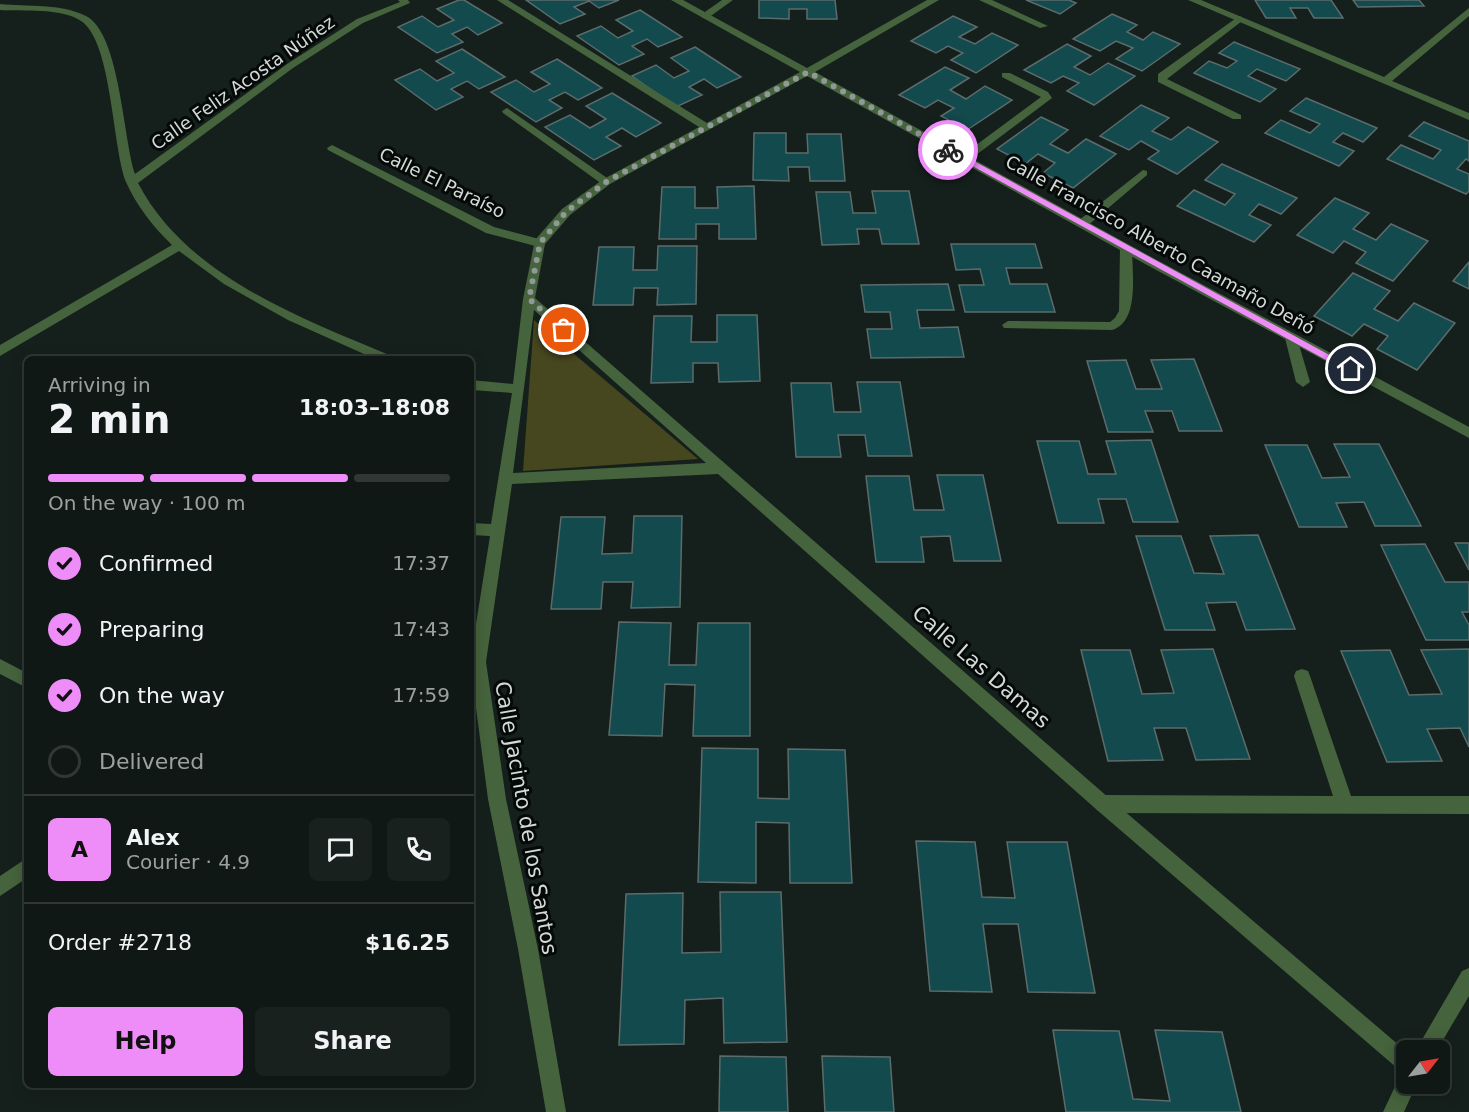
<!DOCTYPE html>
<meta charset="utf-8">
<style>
:root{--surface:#101815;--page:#19211e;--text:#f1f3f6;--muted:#9ca0a0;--line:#303734;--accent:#ee8cf8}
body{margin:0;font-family:"DejaVu Sans",sans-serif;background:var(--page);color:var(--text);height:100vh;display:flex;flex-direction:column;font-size:22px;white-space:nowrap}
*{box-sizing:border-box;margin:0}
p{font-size:20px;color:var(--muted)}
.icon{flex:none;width:33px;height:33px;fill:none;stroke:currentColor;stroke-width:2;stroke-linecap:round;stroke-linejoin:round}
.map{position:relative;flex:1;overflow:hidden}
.panel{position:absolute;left:24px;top:356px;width:450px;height:732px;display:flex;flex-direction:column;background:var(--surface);border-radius:9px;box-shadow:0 3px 15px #0003,0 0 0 2px var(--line)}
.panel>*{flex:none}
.needle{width:39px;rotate:59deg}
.tools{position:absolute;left:1396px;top:1040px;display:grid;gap:12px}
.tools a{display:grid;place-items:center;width:54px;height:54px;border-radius:9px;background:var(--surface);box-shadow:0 3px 15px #0003,0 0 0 2px var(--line);font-size:30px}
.pin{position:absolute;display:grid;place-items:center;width:51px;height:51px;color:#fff;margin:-26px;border:3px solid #fff;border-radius:50%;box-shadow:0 2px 6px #0007}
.courier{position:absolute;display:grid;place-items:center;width:60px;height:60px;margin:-30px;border:4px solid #ee8cf8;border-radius:50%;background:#fff;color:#222;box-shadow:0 2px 8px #0007}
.head em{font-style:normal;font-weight:700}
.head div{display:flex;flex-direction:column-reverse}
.head{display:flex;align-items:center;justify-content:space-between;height:102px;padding:0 24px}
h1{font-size:39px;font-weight:700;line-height:45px}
.bar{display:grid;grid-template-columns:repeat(4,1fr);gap:9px 6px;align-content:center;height:72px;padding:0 24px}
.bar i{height:8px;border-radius:4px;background:var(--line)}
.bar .on{background:var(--accent)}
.bar p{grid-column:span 4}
.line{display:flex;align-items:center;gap:15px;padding:0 24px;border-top:2px solid var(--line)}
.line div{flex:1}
.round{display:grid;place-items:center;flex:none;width:63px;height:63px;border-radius:9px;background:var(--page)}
ol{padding:0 24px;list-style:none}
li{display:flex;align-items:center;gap:18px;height:66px}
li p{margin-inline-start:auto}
li .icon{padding:6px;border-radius:50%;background:var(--accent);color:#111;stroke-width:4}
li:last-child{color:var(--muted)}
li i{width:33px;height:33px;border:3px solid var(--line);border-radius:50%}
.button{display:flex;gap:12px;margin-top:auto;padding:12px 24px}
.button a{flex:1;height:69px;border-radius:9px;background:var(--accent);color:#111;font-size:24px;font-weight:700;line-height:69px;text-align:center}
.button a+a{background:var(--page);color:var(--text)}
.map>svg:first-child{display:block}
.green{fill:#46461f}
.building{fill:#134a4d;stroke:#5c6b6b;stroke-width:1.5}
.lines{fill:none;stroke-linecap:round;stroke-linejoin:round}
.lane{fill:#45633c;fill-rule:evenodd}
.street{fill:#45633c;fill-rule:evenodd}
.route{fill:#ee8cf8}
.done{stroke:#909996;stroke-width:6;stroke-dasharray:0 10.8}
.labels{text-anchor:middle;stroke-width:6;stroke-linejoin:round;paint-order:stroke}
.far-street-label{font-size:18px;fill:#d3dad7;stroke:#050907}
.street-label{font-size:21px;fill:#d3dad7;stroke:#050907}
</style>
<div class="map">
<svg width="1469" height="1112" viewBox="0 0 1469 1112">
<rect width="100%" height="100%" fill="#15201c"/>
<path class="green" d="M534,320L698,459L523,471Z"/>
<g class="building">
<path d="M459,0H464L502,23L478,35L467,27L452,34L463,42L437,53L398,27L422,16L438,27L454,20L437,9Z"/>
<path d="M526,0H619L599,8L589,1L574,7L585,14L560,24Z"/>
<path d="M759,0H835L837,19H807V9H789V19L759,18Z"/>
<path d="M1026,0H1069L1076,3L1060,14Z"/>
<path d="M1255,0H1331L1343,18H1314L1308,8H1290L1296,18H1266Z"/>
<path d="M1353,0H1419L1424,6L1358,7Z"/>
<path d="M640,10L682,37L658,47L647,39L632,46L644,54L619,65L577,36L601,26L618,38L633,31L616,20Z"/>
<path d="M1112,14L1137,25L1127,32L1143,40L1153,32L1180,44L1142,71L1116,59L1133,48L1116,41L1100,51L1073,39Z"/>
<path d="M953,16L977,27L959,37L975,44L992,33L1018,45L976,73L951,60L963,53L948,46L936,53L911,41Z"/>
<path d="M1234,42L1300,69L1286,81L1257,69L1248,76L1276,89L1260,102L1194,73L1209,61L1227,68L1237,61L1219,53Z"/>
<path d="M1067,44L1091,56L1074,67L1090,75L1108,63L1135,76L1094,105L1067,91L1079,83L1063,76L1051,83L1024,70Z"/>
<path d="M695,47L741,77L717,88L704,79L689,87L702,95L676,107L632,76L656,65L674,78L689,71L671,58Z"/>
<path d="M462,49L505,77L479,89L467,81L451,89L463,97L436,110L395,80L420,69L437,81L454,73L436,61Z"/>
<path d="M557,59L602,88L578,100L565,92L549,100L562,108L536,122L491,92L516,80L534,92L550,84L531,72Z"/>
<path d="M945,67L969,78L950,90L966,99L985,86L1012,100L967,130L941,116L954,108L938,100L925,108L899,95Z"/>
<path d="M612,93L661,123L636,137L622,128L606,137L621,146L594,160L545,127L570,115L590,128L606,119L586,106Z"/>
<path d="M1306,98L1377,128L1363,142L1343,133L1333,142L1354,151L1339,166L1265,133L1281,120L1310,133L1320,124L1290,111Z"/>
<path d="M1141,105L1169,118L1152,131L1171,140L1188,127L1218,142L1177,174L1148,159L1159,151L1141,141L1129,150L1100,136Z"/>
<path d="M1041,117L1068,130L1050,144L1068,153L1086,139L1116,154L1073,188L1043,173L1055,163L1038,154L1025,164L997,149Z"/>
<path d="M1424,122L1469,141V161L1466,159L1457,169L1469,174V191L1466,194L1387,159L1401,145L1433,159L1441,150L1409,136Z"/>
<path d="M754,133H786V153H808L807,134H841L845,181H810L809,167H788L789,181L753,180Z"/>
<path d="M1222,164L1297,198L1281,214L1259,204L1249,215L1271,225L1254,242L1177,206L1194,190L1225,205L1235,194L1205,180Z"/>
<path d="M754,186L756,239H719V224H696V239H659L662,187H695V208H718L717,187Z"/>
<path d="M872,191H909L919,244H882L879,229H857L859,244L822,245L816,192H850L853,213H876Z"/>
<path d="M1335,198L1369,213L1353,229L1376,240L1391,224L1428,241L1393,281L1356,263L1366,252L1344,241L1333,253L1297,235Z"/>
<path d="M951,244H1035L1042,268H1006L1010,284H1047L1055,312H965L959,285H984L980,269L956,270Z"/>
<path d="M658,246H697L696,304L657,305L658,288H634L633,305H593L599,247H634L633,270H657Z"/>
<path d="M1469,262V289L1453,281Z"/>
<path d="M1353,273L1390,291L1374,309L1398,321L1414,303L1455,323L1417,370L1377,349L1388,336L1364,324L1352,336L1314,316Z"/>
<path d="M948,284L954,310H917L920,328L958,327L964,357L871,358L867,329H892L890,312H865L861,285Z"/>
<path d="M717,315H757L760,381L719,382L718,363H693V382L651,383L654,316H692L691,342H717Z"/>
<path d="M1194,359L1222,431H1179L1172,411H1145L1153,432H1108L1087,361L1126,360L1136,389H1162L1151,360Z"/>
<path d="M857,382H900L912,456H868L865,435H838L841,457H796L791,383H831L834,412H861Z"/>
<path d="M1151,440L1178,522H1133L1126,499H1098L1104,523H1058L1037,441H1079L1088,474H1116L1106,441Z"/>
<path d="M1334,444H1379L1421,526H1375L1364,502L1336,503L1347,527H1299L1265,445H1307L1322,478L1350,477Z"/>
<path d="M937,475H983L1001,561H954L950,536L921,537L924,562H876L866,476H909L914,510H944Z"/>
<path d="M634,516H682L680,607L631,608L633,582H603L601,609H551L561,517H605L602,554L632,553Z"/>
<path d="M1258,535L1295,629L1246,630L1236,602L1206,603L1215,630H1165L1136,536H1181L1194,573L1224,574L1210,536Z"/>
<path d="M1455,543H1469V570Z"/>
<path d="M1425,544L1445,582H1469V612H1462L1469,625V640H1426L1381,545Z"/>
<path d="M619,622L671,623L669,665H696L698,623H750V736H693L695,685L665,684L662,736L609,735Z"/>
<path d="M1213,649L1250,759L1196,760L1186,728H1154L1163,760L1108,761L1081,650H1130L1142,694L1174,693L1161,650Z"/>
<path d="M1469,649V747L1460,728L1427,729L1442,761L1387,762L1341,651L1390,650L1409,695L1442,694L1421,650Z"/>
<path d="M702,748L758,749V798L789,799L788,749L845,750L852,883H790L789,823L756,822V883L698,882Z"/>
<path d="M916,841L975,842L982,897L1015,898L1007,842H1067L1095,993L1028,992L1018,924H983L992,992L930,991Z"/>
<path d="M720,892H781L787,1042L724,1043L723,998L685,1000L684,1044L619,1045L626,894L683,893L682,953L721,952Z"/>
<path d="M1053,1030L1119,1031L1133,1099L1170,1101L1155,1030L1222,1032L1241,1112H1066Z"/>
<path d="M720,1056L786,1057L788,1112H719Z"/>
<path d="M822,1056L890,1057L894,1112H825Z"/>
</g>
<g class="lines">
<g class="lane">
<path d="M722,0H733L708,18H702V14Z"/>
<path d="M979,0H992L1048,26L1040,28Z"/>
<path d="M1239,16L1242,17V21L1167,79L1241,115V119H1233L1158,82V74Z"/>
<path d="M1002,73H1010L1048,92L1052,98L968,161H960V157L1041,97L1002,77Z"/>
<path d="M507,108L610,180V184H602L503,113L502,111Z"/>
<path d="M332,145L494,227L543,240L545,243L539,247L486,233L328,150L327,148Z"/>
<path d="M1143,170L1147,171V175L1086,227H1078V221Z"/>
<path d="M1126,244L1132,248C1132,272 1140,322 1112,330L1004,328L1002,325L1008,321L1110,322L1115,318L1119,311L1120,248Z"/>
<path d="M1291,333L1297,338L1310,382L1303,387L1296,382L1285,338Z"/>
<path d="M1302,669L1308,671L1310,676L1351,796H1469V814L1103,813L1097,810L1094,804L1097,798L1103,795L1333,796L1294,676L1296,671Z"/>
</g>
<g class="street">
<path d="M398,0H408L410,3L363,23L293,68L138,183C186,275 298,317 389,355L390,358H373L288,320L224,284L179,251L0,356V345L172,245C154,228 136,205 126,182C112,146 112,41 81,21C60,7 24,12 0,10V4C28,7 60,3 86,16C120,33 123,139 135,174L287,64L357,19L400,2Z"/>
<path d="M497,0H508L707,123L800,72L671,0H683L807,68L927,0H939L815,72L1155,259L1469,427V438L1147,265L807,76L610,184L570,215L545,244L535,298L1109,798L1407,1052V1083H1417L1404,1112H1383L1400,1076L1404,1074L1097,810L718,474L512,484L486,662L506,799L538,949L566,1112H546L518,949L488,799L471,670V655L490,536L471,535V523L491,524L512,393L471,390V380L513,384L523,299L535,240L562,209L602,180L699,127ZM534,310L706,463L513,473Z"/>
<path d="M1188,0H1201L1384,77L1469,8V16L1392,81L1469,113V120Z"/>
<path d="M0,659L27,673V688L0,674Z"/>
<path d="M27,858V878L0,896V876Z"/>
<path d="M1469,968V996L1437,1050H1416L1462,971Z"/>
</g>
</g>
<path class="route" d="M945,148H950L1355,369L1348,372L945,151Z"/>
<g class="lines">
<path class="done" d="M564,330L529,299L540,243L566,212L606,182L808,72L948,150"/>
</g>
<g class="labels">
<g class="far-street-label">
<text transform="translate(243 83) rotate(-35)" y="6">Calle Feliz Acosta Núñez</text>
<text transform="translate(442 183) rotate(26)" y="6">Calle El Paraíso</text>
<text transform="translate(1160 245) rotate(29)" y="6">Calle Francisco Alberto Caamaño Deñó</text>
</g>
<g class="street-label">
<text transform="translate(981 667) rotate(41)" y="7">Calle Las Damas</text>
<text transform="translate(526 818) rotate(80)" y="7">Calle Jacinto de los Santos</text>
</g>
</g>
</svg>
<div class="tools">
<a><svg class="needle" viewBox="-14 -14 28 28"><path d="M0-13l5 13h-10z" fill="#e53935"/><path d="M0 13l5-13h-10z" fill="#9ca0a0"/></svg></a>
</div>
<div class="pin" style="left:564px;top:330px;background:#ea580c"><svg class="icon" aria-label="bag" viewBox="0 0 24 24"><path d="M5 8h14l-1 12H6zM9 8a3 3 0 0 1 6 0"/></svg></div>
<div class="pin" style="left:1351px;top:369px;background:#1f2937"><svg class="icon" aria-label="home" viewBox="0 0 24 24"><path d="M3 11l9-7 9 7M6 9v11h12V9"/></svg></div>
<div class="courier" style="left:948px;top:150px"><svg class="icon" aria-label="bike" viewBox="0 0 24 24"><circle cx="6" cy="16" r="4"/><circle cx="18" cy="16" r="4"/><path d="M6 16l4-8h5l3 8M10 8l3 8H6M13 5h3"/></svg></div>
<section class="panel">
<div class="head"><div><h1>2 min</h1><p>Arriving in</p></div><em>18:03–18:08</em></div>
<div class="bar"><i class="on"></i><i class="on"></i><i class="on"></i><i></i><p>On the way · 100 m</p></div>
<ol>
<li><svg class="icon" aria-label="check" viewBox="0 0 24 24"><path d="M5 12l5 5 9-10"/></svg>Confirmed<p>17:37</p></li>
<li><svg class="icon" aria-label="check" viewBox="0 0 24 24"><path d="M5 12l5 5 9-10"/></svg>Preparing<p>17:43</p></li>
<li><svg class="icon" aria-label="check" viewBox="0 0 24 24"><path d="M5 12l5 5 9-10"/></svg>On the way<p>17:59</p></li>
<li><i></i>Delivered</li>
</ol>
<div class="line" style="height:108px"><b class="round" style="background:var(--accent);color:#111">A</b><div><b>Alex</b><p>Courier · 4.9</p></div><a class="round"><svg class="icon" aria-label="chat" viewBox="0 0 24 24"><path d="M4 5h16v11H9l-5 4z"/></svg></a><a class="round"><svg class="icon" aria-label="phone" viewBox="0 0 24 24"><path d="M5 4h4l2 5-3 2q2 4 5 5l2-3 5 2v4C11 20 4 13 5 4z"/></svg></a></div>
<div class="line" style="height:78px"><div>Order #2718</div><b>$16.25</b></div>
<div class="button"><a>Help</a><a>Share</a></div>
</section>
</div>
